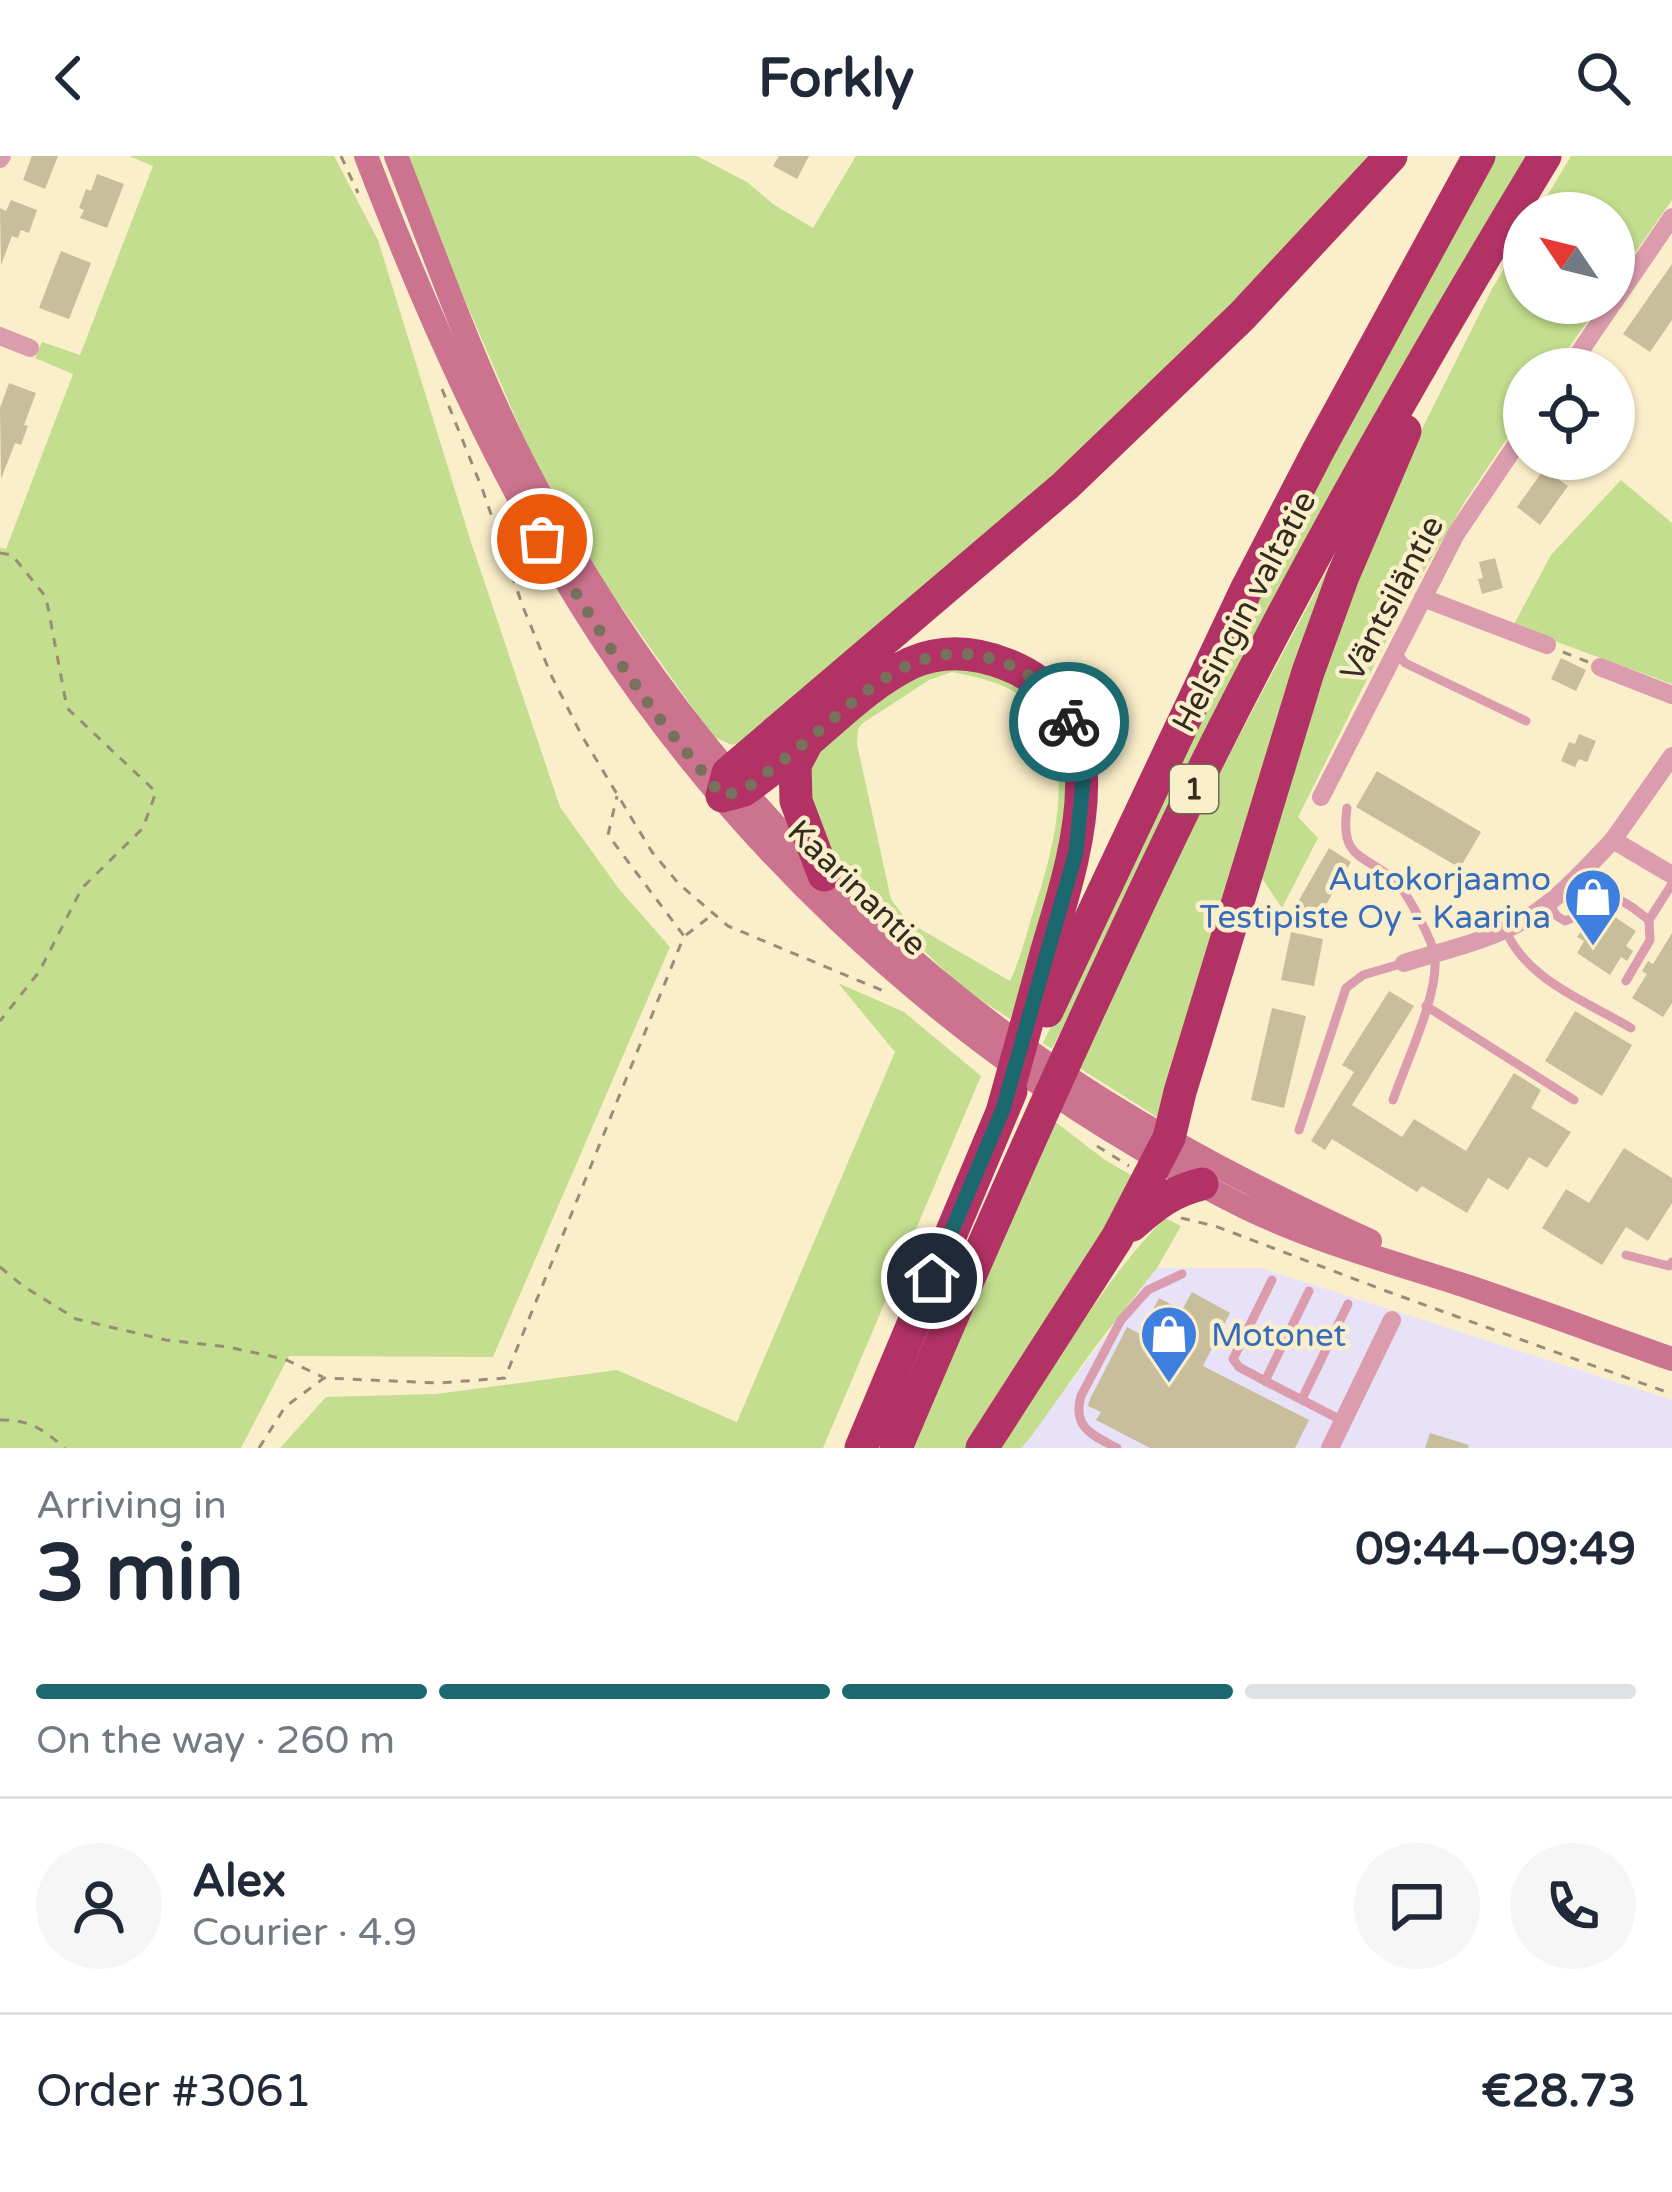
<!DOCTYPE html>
<meta charset="utf-8">
<style>
:root{--surface:#fff;--page:#f6f6f7;--text:#1f2937;--muted:#747a83;--line:#e0e1e3;--accent:#1c686f}
body{margin:0;font-family:"Varela Round",sans-serif;background:var(--page);color:var(--text);height:100vh;display:flex;flex-direction:column;font-size:45px;white-space:nowrap}
*{box-sizing:border-box;margin:0}
p{font-size:39px;color:var(--muted)}
.icon{flex:none;width:66px;height:66px;fill:none;stroke:currentColor;stroke-width:2;stroke-linecap:round;stroke-linejoin:round}
.map{position:relative;height:1292px;overflow:hidden}
.panel{display:flex;flex-direction:column;background:var(--surface);flex:1}
.panel>*{flex:none}
.needle{width:78px;rotate:305deg}
.fabs{position:absolute;left:1503px;top:36px;display:grid;gap:24px}
.fabs a{display:grid;place-items:center;width:132px;height:132px;border-radius:50%;background:var(--surface);box-shadow:0 3px 9px #0004;font-size:60px}
.pin{position:absolute;display:grid;place-items:center;width:102px;height:102px;color:#fff;margin:-51px;border:6px solid #fff;border-radius:50%;box-shadow:0 3px 12px #0007}
.courier{position:absolute;display:grid;place-items:center;width:120px;height:120px;margin:-60px;border:9px solid #1c686f;border-radius:50%;background:#fff;color:#222;box-shadow:0 3px 15px #0007}
.headline em{font-style:normal;font-weight:700}
.headline div{display:flex;flex-direction:column-reverse}
.headline{display:flex;align-items:center;justify-content:space-between;height:204px;padding:0 36px}
h1{font-size:78px;font-weight:700;line-height:90px}
.bar{display:grid;grid-template-columns:repeat(4,1fr);gap:18px 12px;align-content:center;height:144px;padding:0 36px}
.bar i{height:15px;border-radius:9px;background:var(--line)}
.bar .current{background:var(--accent)}
.bar p{grid-column:span 4}
.line{display:flex;align-items:center;gap:30px;padding:0 36px;border-top:3px solid var(--line)}
.line div{flex:1}
.round{display:grid;place-items:center;flex:none;width:126px;height:126px;border-radius:63px;background:var(--page)}
header{display:flex;justify-content:space-between;align-items:center;height:156px;padding:0 36px;background:var(--surface);font-size:54px;font-weight:700}
.map>svg:first-child{display:block}
.commercial{fill:#e7e2f8}
.green{fill:#c3de8e;fill-rule:evenodd}
.building{fill:#c9be9b}
.lines{fill:none;stroke-linecap:round;stroke-linejoin:round}
.path{stroke:#978e76;stroke-width:3;stroke-dasharray:9 9;stroke-linecap:butt}
.lane{stroke:#db9dae;stroke-width:9}
.street{stroke:#db9dae;stroke-width:18}
.secondary{stroke:#cc738f;stroke-width:24}
.highway{stroke:#b33265;stroke-width:33}
.done{stroke:#78715c;stroke-width:12;stroke-dasharray:0 21.6}
.route{stroke:#1c686f;stroke-width:15}
.labels{text-anchor:middle;stroke-width:9;stroke-linejoin:round;paint-order:stroke}
.shield{fill:#fbefcb;stroke:#6e6753;stroke-width:3}
.shield-label{font-size:30px;font-weight:bold;fill:#322d20}
.street-label{font-size:33px;fill:#322d20;stroke:#fbefcb}
.shop-label{font-size:33px;fill:#366cbe;stroke:#fbefcb;text-anchor:end}
</style>
<header><svg class="icon" aria-label="back" viewBox="0 0 24 24"><path d="M15 5l-7 7 7 7"/></svg>Forkly<svg class="icon" aria-label="search" viewBox="0 0 24 24"><circle cx="10" cy="10" r="6"/><path d="M15 15l6 6"/></svg></header>
<div class="map">
<svg width="1672" height="1292" viewBox="0 0 1672 1292">
<rect width="100%" height="100%" fill="#fbefcb"/>
<path class="commercial" d="M1157,1112H1261L1672,1244V1292H1021Z"/>
<g class="green">
<path d="M129,0H334L378,84L470,383L560,651L619,733L670,791L493,1201L289,1200L241,1292H0V392L6,393L73,218L35,202L42,186L80,199L153,10Z"/>
<path d="M403,0H697L747,26L773,48L813,72L856,0H1374L1283,101L1096,286L746,585L732,589L714,581L702,565L608,432L538,314Z"/>
<path d="M1493,0H1530L1183,630L1052,893L1043,887L1256,444Z"/>
<path d="M1571,0H1672V44L1614,127V57H1537Z"/>
<path d="M1524,79V147H1600L1554,213H1524V257L1464,347L1406,446L1298,661L1318,682L1282,752L1257,715L1364,389L1492,133Z"/>
<path d="M1621,324L1672,367V528L1513,470L1551,399Z"/>
<path d="M1358,355L1160,963L1078,911L1202,650Z"/>
<path d="M992,510L1052,555L1071,621L1050,756L1010,863L960,830L851,723L828,694L816,672L807,610L827,578L920,516ZM952,516C982,522 1016,529 1036,554C1079,611 1051,702 1031,763C1025,784 1019,806 1010,825L915,770L904,761L891,743L857,588L858,573L863,567L929,524Z"/>
<path d="M838,827L904,856L981,920L823,1292H280L326,1241L436,1238L617,1214L737,1266L895,896Z"/>
<path d="M1053,964L1105,1004L1141,1025L973,1292H914Z"/>
<path d="M1165,1062L1181,1070L1157,1112L1095,1191L1030,1282L1021,1292H996C1054,1217 1098,1129 1165,1062Z"/>
</g>
<g class="building">
<path d="M32,0H58L45,33L23,24Z"/>
<path d="M779,0H809L797,23L773,10Z"/>
<path d="M97,18L124,28L107,72L80,62L84,54L79,52L86,33L91,35Z"/>
<path d="M11,44L37,54L29,77L21,74L18,82L12,80L1,109L0,52L6,55Z"/>
<path d="M61,95L91,107L69,163L39,152Z"/>
<path d="M1672,108V164L1650,196L1623,178Z"/>
<path d="M9,227L36,237L24,269L28,270L21,289L15,287L1,323L0,252Z"/>
<path d="M1544,313L1568,330L1540,369L1517,351Z"/>
<path d="M1495,402L1503,432L1482,438L1478,423L1483,422L1479,406Z"/>
<path d="M1561,502L1586,514L1576,535L1551,523Z"/>
<path d="M1579,578L1596,585L1587,606L1579,603L1575,611L1561,605L1569,586L1575,588Z"/>
<path d="M1377,615L1481,676L1460,712L1356,651Z"/>
<path d="M1329,692L1351,706L1317,764L1295,751Z"/>
<path d="M1604,754L1636,775L1626,790L1633,795L1627,805L1621,801L1610,819L1577,797L1584,785L1577,781L1587,766L1593,770Z"/>
<path d="M1291,776L1323,783L1314,830L1281,824Z"/>
<path d="M1672,777V847L1663,861L1632,842L1647,818L1642,815L1648,805L1653,808Z"/>
<path d="M1389,835L1414,850L1352,949L1402,981L1414,963L1466,995L1514,917L1541,934L1531,952L1571,976L1547,1012L1529,1001L1508,1034L1488,1022L1467,1057L1422,1030L1417,1036L1332,983L1325,994L1311,985L1354,916L1342,909Z"/>
<path d="M1272,852L1306,860L1284,952L1251,944Z"/>
<path d="M1575,855L1632,889L1602,940L1545,905Z"/>
<path d="M1624,992L1672,1022V1047L1648,1085L1626,1071L1602,1109L1542,1072L1566,1033L1589,1047Z"/>
<path d="M1192,1136L1230,1157L1203,1210L1309,1264L1295,1292H1150L1096,1264L1101,1256L1088,1250L1090,1243L1127,1171L1140,1178L1159,1142L1182,1154Z"/>
<path d="M1430,1277L1469,1289L1468,1292H1425Z"/>
</g>
<g class="lines">
<g class="path">
<path d="M341,0L358,37"/>
<path d="M442,233L483,335L523,451L552,521L582,580L652,696L679,728L728,770L886,836"/>
<path d="M0,397L12,399L46,441L67,552L156,636L143,672L82,732L39,816L0,865"/>
<path d="M1563,496L1588,506"/>
<path d="M686,779L712,759"/>
<path d="M1097,990L1129,1010"/>
<path d="M1181,1062L1215,1070L1386,1135L1672,1238"/>
<path d="M0,1111L23,1130L76,1163L166,1184L228,1191L284,1203L323,1221"/>
<path d="M0,1264C31,1264 42,1273 65,1292"/>
<path d="M259,1292L285,1251L324,1222L439,1227L505,1222L684,780L608,679L617,640"/>
</g>
<g class="lane">
<path d="M1395,494L1405,507L1526,565"/>
<path d="M1347,652C1340,702 1361,697 1392,722C1405,731 1434,787 1435,802C1438,841 1406,906 1393,944"/>
<path d="M1548,747L1557,760L1565,765C1578,761 1582,755 1593,748C1615,733 1631,751 1649,764"/>
<path d="M1505,773C1526,824 1586,845 1631,872"/>
<path d="M1626,825L1650,784L1649,764L1672,728"/>
<path d="M1426,850L1574,944"/>
<path d="M1299,974L1346,832L1363,819L1404,807"/>
<path d="M1626,1099L1669,1110L1672,1106"/>
<path d="M1272,1124L1233,1203L1239,1211L1265,1225L1309,1135"/>
<path d="M1265,1225L1343,1265"/>
<path d="M1302,1243L1348,1148"/>
<path d="M1117,1292C1092,1279 1072,1271 1081,1240L1121,1164L1148,1134L1182,1118"/>
</g>
<g class="street">
<path d="M0,3L2,0"/>
<path d="M1614,146L1672,61"/>
<path d="M0,180L30,192"/>
<path d="M1568,213L1613,147"/>
<path d="M1423,442L1547,489"/>
<path d="M1600,511L1672,539"/>
<path d="M1321,641L1456,378L1524,277"/>
<path d="M1613,684L1672,600"/>
<path d="M1404,807C1445,794 1493,784 1529,761C1561,741 1587,711 1613,684L1672,719"/>
<path d="M1330,1292L1392,1164"/>
</g>
<g class="secondary">
<path d="M366,0C429,164 503,330 599,478C734,685 923,863 1135,989C1172,1012 1210,1035 1249,1053C1320,1087 1396,1107 1469,1131C1537,1154 1604,1179 1672,1203"/>
<path d="M396,0C437,104 474,211 525,310C649,552 840,771 1067,921C1163,985 1266,1037 1370,1085"/>
</g>
<g class="highway">
<path d="M807,586L795,609L796,645L824,719"/>
<path d="M1047,855L1246,434L1319,293L1479,0"/>
<path d="M1003,953C1018,900 1032,847 1047,794C1073,706 1126,556 1008,509C976,496 943,493 911,507C872,526 842,556 809,584C788,601 766,618 744,634L722,640L728,617L1065,330L1242,160L1391,0"/>
<path d="M1132,1069C1155,1049 1172,1035 1202,1028"/>
<path d="M861,1292L1011,935"/>
<path d="M896,1292C993,1063 1094,836 1204,612C1308,403 1424,200 1545,0"/>
<path d="M982,1292L1117,1082L1169,982L1180,936L1308,516L1343,420L1405,275"/>
</g>
</g>
<g class="lines">
<path class="done" d="M542,383L618,504L655,557L722,640L744,634C766,617 788,601 809,583C867,535 920,476 1002,506C1032,517 1056,537 1069,566"/>
<path class="route" d="M932,1122L1003,953L1076,696L1083,626L1077,587L1069,566"/>
</g>
<defs>
<symbol id="shop-pin" viewBox="-11 -11 22 30"><path d="M0 17L-7.5 6A9.5 9.5 0 1 1 7.5 6Z" fill="#3f7fe0" stroke="#fbefcb"/><path d="M-5-2.5h2.3a2.7 3.5 0 0 1 5.4 0H5L5.5 6h-11ZM-1.5-2.5h3a1.5 2.3 0 0 0-3 0Z" fill="#fff"/></symbol>
</defs>
<g fill-rule="evenodd">
<use href="#shop-pin" x="1560" y="708" width="66" height="90"/>
<use href="#shop-pin" x="1136" y="1145" width="66" height="90"/>
</g>
<g class="labels">
<rect class="shield" x="1170" y="609" width="48" height="48" rx="9"/>
<g class="shield-label">
<text x="1194" y="643">1</text>
</g>
<g class="street-label">
<text transform="translate(1391 442) rotate(-62)" y="12">Väntsiläntie</text>
<text transform="translate(1243 455) rotate(-62)" y="12">Helsingin valtatie</text>
<text transform="translate(858 731) rotate(44)" y="12">Kaarinantie</text>
</g>
<g class="shop-label">
<text x="1551" y="734">Autokorjaamo<tspan x="1551" dy="38">Testipiste Oy - Kaarina</tspan></text>
<text x="1211" y="1190" text-anchor="start">Motonet</text>
</g>
</g>
</svg>
<div class="fabs">
<a><svg class="needle" viewBox="-14 -14 28 28"><path d="M0-13l5 13h-10z" fill="#e53935"/><path d="M0 13l5-13h-10z" fill="#747a83"/></svg></a>
<a><svg class="icon" aria-label="locate" viewBox="0 0 24 24"><circle cx="12" cy="12" r="6"/><path d="M12 2v4M12 18v4M2 12h4M18 12h4"/></svg></a>
</div>
<div class="pin" style="left:542px;top:383px;background:#ea580c"><svg class="icon" aria-label="bag" viewBox="0 0 24 24"><path d="M5 8h14l-1 12H6zM9 8a3 3 0 0 1 6 0"/></svg></div>
<div class="pin" style="left:932px;top:1122px;background:#1f2937"><svg class="icon" aria-label="home" viewBox="0 0 24 24"><path d="M3 11l9-7 9 7M6 9v11h12V9"/></svg></div>
<div class="courier" style="left:1069px;top:566px"><svg class="icon" aria-label="bike" viewBox="0 0 24 24"><circle cx="6" cy="16" r="4"/><circle cx="18" cy="16" r="4"/><path d="M6 16l4-8h5l3 8M10 8l3 8H6M13 5h3"/></svg></div>
</div>
<section class="panel">
<div class="headline"><div><h1>3 min</h1><p>Arriving in</p></div><em>09:44–09:49</em></div>
<div class="bar"><i class="current"></i><i class="current"></i><i class="current"></i><i></i><p>On the way · 260 m</p></div>
<div class="line" style="height:216px"><a class="round"><svg class="icon" aria-label="person" viewBox="0 0 24 24"><circle cx="12" cy="8" r="4"/><path d="M4 21q1-7 8-7t8 7"/></svg></a><div><b>Alex</b><p>Courier · 4.9</p></div><a class="round"><svg class="icon" aria-label="chat" viewBox="0 0 24 24"><path d="M4 5h16v11H9l-5 4z"/></svg></a><a class="round"><svg class="icon" aria-label="phone" viewBox="0 0 24 24"><path d="M5 4h4l2 5-3 2q2 4 5 5l2-3 5 2v4C11 20 4 13 5 4z"/></svg></a></div>
<div class="line" style="height:156px"><div>Order #3061</div><b>€28.73</b></div>
</section>
